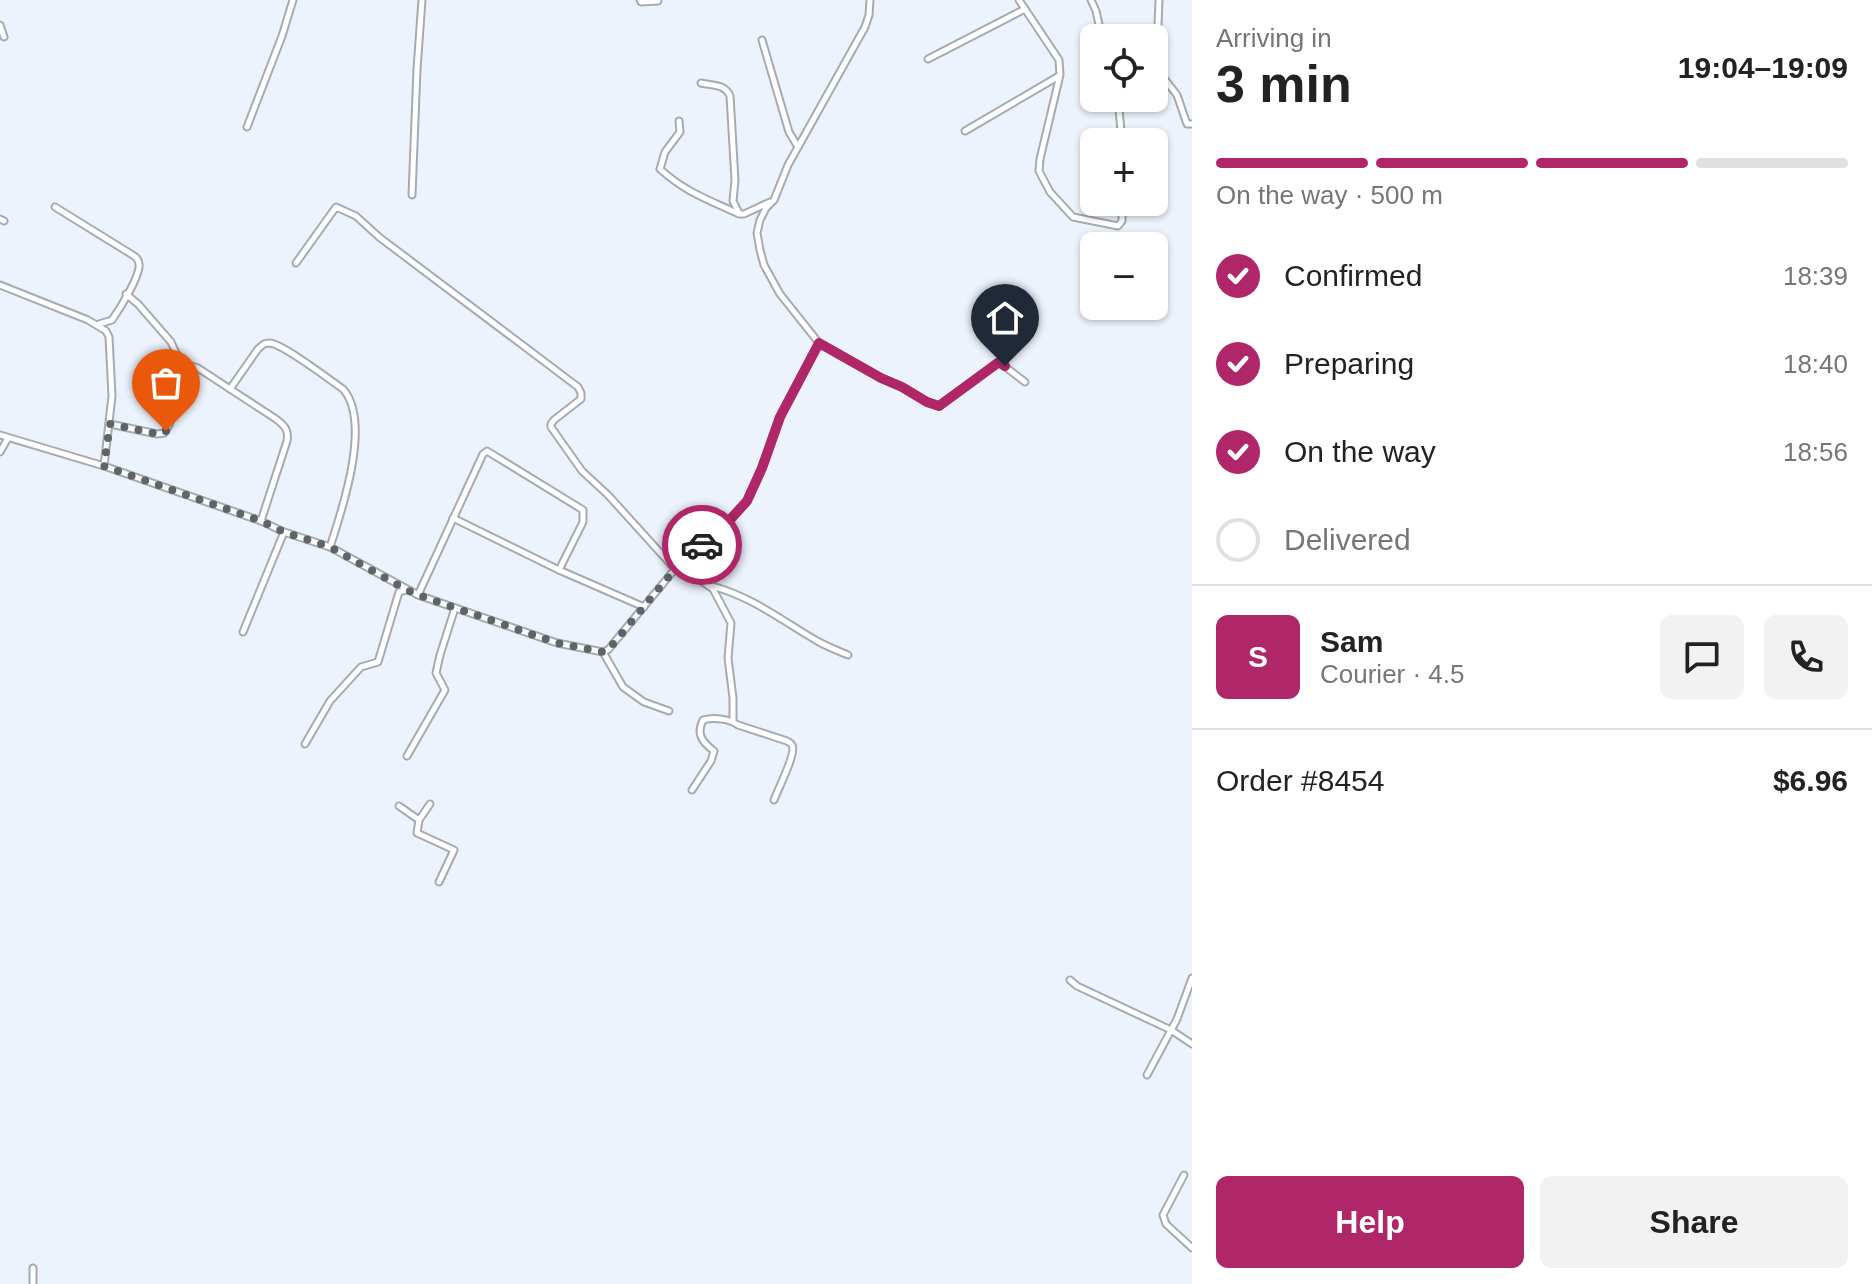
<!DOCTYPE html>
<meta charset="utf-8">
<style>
:root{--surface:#fff;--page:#f2f2f2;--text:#222;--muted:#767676;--line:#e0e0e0;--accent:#b02769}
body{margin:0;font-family:Helvetica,sans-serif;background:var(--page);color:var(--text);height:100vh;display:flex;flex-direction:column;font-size:30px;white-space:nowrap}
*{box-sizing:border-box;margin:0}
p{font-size:26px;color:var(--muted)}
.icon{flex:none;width:44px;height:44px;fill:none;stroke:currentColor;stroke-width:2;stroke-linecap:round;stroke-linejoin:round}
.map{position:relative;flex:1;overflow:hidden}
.details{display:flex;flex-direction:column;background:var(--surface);width:680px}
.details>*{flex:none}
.fabs{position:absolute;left:1080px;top:24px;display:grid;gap:16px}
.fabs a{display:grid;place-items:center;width:88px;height:88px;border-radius:12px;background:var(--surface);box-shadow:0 2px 6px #0004;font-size:40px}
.pin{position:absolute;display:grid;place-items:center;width:68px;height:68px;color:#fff;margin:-82px -34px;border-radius:50% 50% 50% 0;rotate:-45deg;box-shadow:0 0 8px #0007}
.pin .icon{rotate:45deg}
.courier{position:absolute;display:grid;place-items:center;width:80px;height:80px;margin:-40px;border:6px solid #b02769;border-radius:50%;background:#fff;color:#222;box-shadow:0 2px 10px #0007}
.summary em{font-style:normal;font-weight:800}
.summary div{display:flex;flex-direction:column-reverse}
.summary{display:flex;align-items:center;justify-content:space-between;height:136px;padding:0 24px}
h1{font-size:52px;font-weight:800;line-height:60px}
.bar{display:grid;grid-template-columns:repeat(4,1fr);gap:12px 8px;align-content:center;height:96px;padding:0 24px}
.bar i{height:10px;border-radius:6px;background:var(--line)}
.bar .on{background:var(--accent)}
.bar p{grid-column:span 4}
.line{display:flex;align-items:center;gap:20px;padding:0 24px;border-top:2px solid var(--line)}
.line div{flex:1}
.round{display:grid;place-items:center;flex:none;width:84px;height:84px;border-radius:12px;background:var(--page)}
ol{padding:0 24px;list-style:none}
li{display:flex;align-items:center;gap:24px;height:88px}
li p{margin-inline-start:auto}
li .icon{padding:8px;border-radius:50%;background:var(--accent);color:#fff;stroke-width:4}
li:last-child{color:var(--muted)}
li i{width:44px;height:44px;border:4px solid var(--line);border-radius:50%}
.cta{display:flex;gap:16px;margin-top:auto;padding:16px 24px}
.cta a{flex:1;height:92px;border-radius:12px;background:var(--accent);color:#fff;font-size:32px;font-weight:800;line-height:92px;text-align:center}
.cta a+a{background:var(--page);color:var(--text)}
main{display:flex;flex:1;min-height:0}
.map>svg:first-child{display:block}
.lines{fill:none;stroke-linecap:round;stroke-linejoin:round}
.street-casing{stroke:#a5abb3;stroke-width:9}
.street{stroke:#fff;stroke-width:5}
.done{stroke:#606368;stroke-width:8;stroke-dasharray:0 14.4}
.route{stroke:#b02769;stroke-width:10}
</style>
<main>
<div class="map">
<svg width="1192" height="1284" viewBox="0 0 1192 1284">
<rect width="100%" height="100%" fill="#edf3fc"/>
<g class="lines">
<defs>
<g id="street">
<path d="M640,0L641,2L658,1"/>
<path d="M870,0L869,15L865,27L788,165L774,200L766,208L760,220L757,233L760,250L764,265L780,294L819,343L881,378L902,387L927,402L939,406L999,362L1025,382"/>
<path d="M1019,0L1059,60L1060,75L1040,159L1039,171L1050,192L1073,217L1118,226L1122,221V202"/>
<path d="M1091,0L1096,11L1102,38"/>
<path d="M1159,0L1157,51L1163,77L1177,95L1187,124H1192"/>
<path d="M0,25L4,37"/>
<path d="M762,40L789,132L798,147"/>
<path d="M928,59L1025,9"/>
<path d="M701,83C714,86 725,84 730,96L735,180L733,201L739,213"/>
<path d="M1118,98L1122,142"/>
<path d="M679,121L680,132L665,152L660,169C685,192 709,200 739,214H744L770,202"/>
<path d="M247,127L282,36L293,0"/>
<path d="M965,131L1059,76"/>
<path d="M412,195L417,69L422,0"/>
<path d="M55,207L131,254C136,257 138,258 139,264C141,275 119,310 112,320L99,324"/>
<path d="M0,219L4,221"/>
<path d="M296,263L336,207L356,216L379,237L578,387L581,393V399L554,420L551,424V427L582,471L608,495L675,569L697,578L713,589L731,623L728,658L733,698V721"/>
<path d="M0,285L88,320L106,331L109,337L112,396L104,466"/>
<path d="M126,294L138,304L171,342L176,353L185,364L198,368L276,419C285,426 289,430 287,441L261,521"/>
<path d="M230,389L258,349C263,345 263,343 270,343C283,344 330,380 343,389C372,422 342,510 330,547"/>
<path d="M110,424L157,434L164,433L169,425L185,364"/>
<path d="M0,435L104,466L261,521L284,532L330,547L418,595L557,643L603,652L608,650L675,569L691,554L718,533L747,501L762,468L780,417L819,343"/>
<path d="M0,452L8,438"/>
<path d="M453,518L559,570L644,607"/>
<path d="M712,586C755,598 782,621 819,642C828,647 839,651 848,655"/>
<path d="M418,595L483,454L487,451L583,510V522L559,570"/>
<path d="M243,632L284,532"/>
<path d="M603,652L623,687L644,702L669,711"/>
<path d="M305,744L330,701L361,667L378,662L399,592L406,590"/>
<path d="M407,756L445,690L436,673L440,655L455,608"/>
<path d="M692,790L711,761L714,751C702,742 696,734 703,720C714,717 730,719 738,725L787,741C789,742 791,743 792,745C797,753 777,791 774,800"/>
<path d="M430,804L419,820L417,833L454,850L439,882"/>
<path d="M399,806L419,820"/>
<path d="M1070,980L1077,986L1171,1030L1192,1044"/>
<path d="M1147,1075L1177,1019L1192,978"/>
<path d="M1184,1175L1163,1215L1166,1224L1192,1248"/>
<path d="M33,1268V1284"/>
</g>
</defs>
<use href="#street" class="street-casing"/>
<use href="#street" class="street"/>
</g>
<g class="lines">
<path class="done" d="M166,431L164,433L157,434L110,424L104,466L261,521L284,532L330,547L407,590L418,595L557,643L603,652L608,650L675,569L702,545"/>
<path class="route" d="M702,545L718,533L747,501L762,468L780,417L819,343L881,378L902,387L927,402L939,406L999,362L1005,366"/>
</g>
</svg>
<div class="fabs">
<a><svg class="icon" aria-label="locate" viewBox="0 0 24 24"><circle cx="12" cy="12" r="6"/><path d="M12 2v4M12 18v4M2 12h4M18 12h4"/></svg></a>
<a>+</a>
<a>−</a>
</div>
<div class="pin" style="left:166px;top:431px;background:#ea580c"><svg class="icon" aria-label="bag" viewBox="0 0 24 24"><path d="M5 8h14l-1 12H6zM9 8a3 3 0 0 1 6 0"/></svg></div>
<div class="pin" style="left:1005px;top:366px;background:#1f2937"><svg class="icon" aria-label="home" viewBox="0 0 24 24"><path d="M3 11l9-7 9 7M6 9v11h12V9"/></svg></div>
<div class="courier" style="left:702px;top:545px"><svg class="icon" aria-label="car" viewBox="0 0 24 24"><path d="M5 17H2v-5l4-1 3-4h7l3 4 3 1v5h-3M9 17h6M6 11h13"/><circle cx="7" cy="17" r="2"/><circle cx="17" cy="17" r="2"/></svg></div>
</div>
<section class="details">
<div class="summary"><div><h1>3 min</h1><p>Arriving in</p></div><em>19:04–19:09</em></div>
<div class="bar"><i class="on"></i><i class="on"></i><i class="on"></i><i></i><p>On the way · 500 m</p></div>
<ol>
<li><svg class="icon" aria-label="check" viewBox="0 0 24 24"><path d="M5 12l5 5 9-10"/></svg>Confirmed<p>18:39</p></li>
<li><svg class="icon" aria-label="check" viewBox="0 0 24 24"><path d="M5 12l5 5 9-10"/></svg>Preparing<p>18:40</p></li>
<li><svg class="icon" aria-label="check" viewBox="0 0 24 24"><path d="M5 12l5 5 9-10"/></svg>On the way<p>18:56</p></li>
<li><i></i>Delivered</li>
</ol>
<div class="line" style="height:144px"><b class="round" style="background:var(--accent);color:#fff">S</b><div><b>Sam</b><p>Courier · 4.5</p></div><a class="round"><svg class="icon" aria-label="chat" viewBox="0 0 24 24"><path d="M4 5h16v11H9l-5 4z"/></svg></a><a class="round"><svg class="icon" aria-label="phone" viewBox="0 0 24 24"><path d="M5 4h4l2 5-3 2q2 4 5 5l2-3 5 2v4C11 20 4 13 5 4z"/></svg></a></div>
<div class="line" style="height:104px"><div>Order #8454</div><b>$6.96</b></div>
<div class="cta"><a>Help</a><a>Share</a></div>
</section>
</main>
